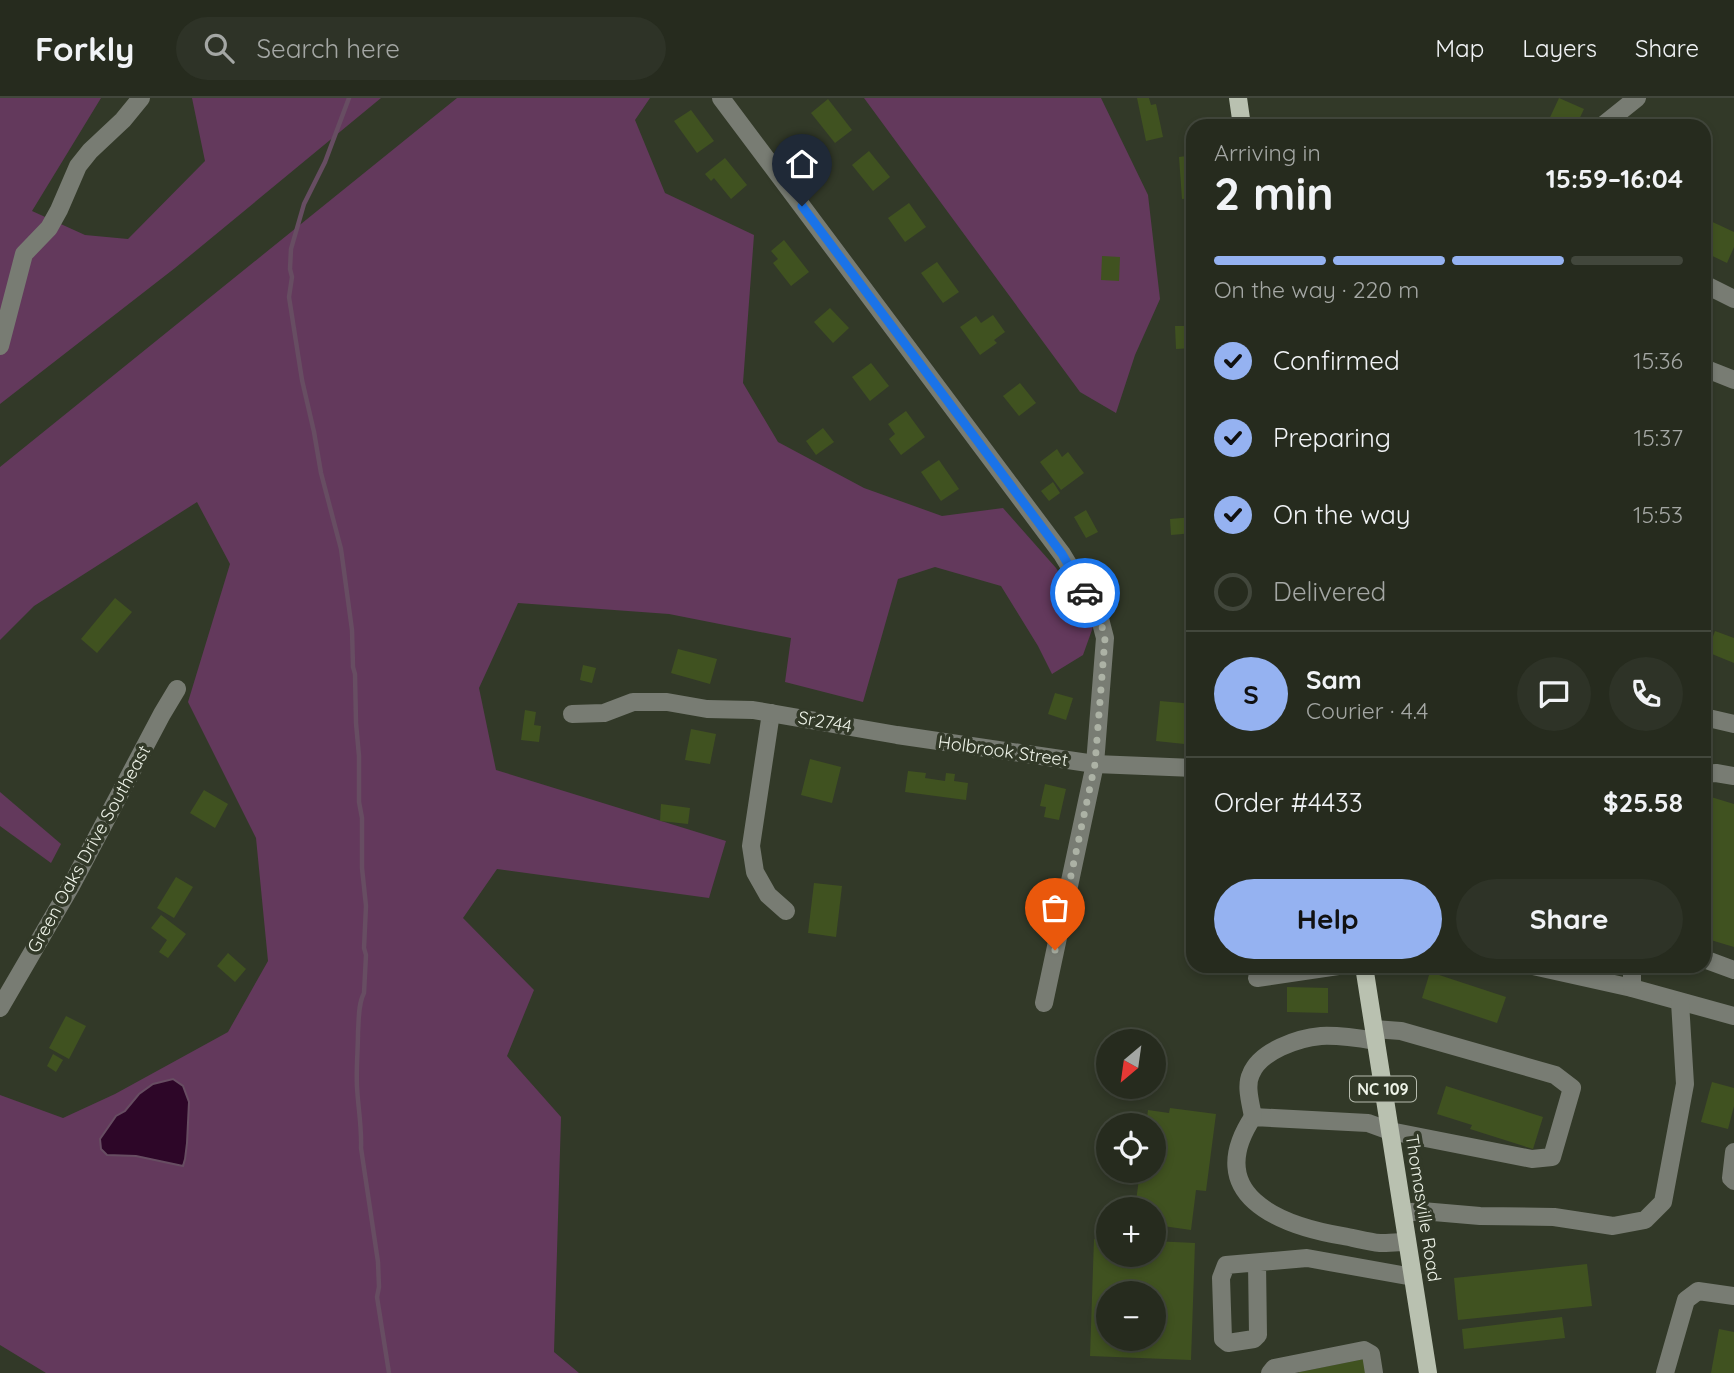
<!DOCTYPE html>
<meta charset="utf-8">
<style>
:root{--surface:#262b1e;--page:#2e3327;--text:#f1f3f6;--muted:#a4a7a4;--line:#42473c;--accent:#95b2f1}
body{margin:0;font-family:Quicksand,sans-serif;background:var(--page);color:var(--text);height:100vh;display:flex;flex-direction:column;font-size:26px;white-space:nowrap}
*{box-sizing:border-box;margin:0}
p{font-size:23px;color:var(--muted)}
.icon{flex:none;width:38px;height:38px;fill:none;stroke:currentColor;stroke-width:2;stroke-linecap:round;stroke-linejoin:round}
.map{position:relative;flex:1;overflow:hidden}
.drawer{position:absolute;left:1186px;top:21px;width:525px;height:854px;display:flex;flex-direction:column;background:var(--surface);border-radius:21px;box-shadow:0 4px 10px #0003,0 0 0 2px var(--line)}
.drawer>*{flex:none}
.needle{width:46px;rotate:209deg}
.fabs{position:absolute;left:1096px;top:931px;display:grid;gap:14px}
.fabs a{display:grid;place-items:center;width:70px;height:70px;border-radius:50%;background:var(--surface);box-shadow:0 4px 10px #0003,0 0 0 2px var(--line);font-size:35px}
.pin{position:absolute;display:grid;place-items:center;width:60px;height:60px;color:#fff;margin:-72px -30px;border-radius:50% 50% 50% 0;rotate:-45deg;box-shadow:0 0 7px #0007}
.pin .icon{rotate:45deg}
.courier{position:absolute;display:grid;place-items:center;width:70px;height:70px;margin:-35px;border:5px solid #1a73e8;border-radius:50%;background:#fff;color:#222;box-shadow:0 2px 9px #0007}
.headline em{font-style:normal;font-weight:700}
.headline div{display:flex;flex-direction:column-reverse}
.headline{display:flex;align-items:center;justify-content:space-between;height:119px;padding:0 28px}
h1{font-size:46px;font-weight:700;line-height:52px}
.bar{display:grid;grid-template-columns:repeat(4,1fr);gap:10px 7px;align-content:center;height:84px;padding:0 28px}
.bar i{height:9px;border-radius:5px;background:var(--line)}
.bar .active{background:var(--accent)}
.bar p{grid-column:span 4}
.line{display:flex;align-items:center;gap:18px;padding:0 28px;border-top:2px solid var(--line)}
.line div{flex:1}
.round{display:grid;place-items:center;flex:none;width:74px;height:74px;border-radius:37px;background:var(--page)}
ol{padding:0 28px;list-style:none}
li{display:flex;align-items:center;gap:21px;height:77px}
li p{margin-inline-start:auto}
li .icon{padding:7px;border-radius:50%;background:var(--accent);color:#111;stroke-width:4}
li:last-child{color:var(--muted)}
li i{width:38px;height:38px;border:4px solid var(--line);border-radius:50%}
.action{display:flex;gap:14px;margin-top:auto;padding:14px 28px}
.action a{flex:1;height:80px;border-radius:42px;background:var(--accent);color:#111;font-size:28px;font-weight:700;line-height:80px;text-align:center}
.action a+a{background:var(--page);color:var(--text)}
header{display:flex;align-items:center;gap:42px;box-sizing:border-box;height:98px;padding:0 35px;background:var(--surface);border-bottom:2px solid var(--line)}
header strong{font-size:33px}
nav{display:flex;gap:38px;margin-inline-start:auto;font-size:24px}
.search{width:490px;height:63px;background:var(--page);display:flex;align-items:center;gap:18px;box-sizing:border-box;padding:0 24px;border-radius:38px;color:var(--muted);font-size:26px}
.map>svg:first-child{display:block}
.green{fill:#63395c}
.water{fill:#2d0628;stroke:#674d62;stroke-width:2}
.lines{fill:none;stroke-linecap:round;stroke-linejoin:round}
.stream{stroke:#674d62;stroke-width:4.5}
.building{fill:#405220;fill-rule:evenodd}
.minor{stroke:#787c73;stroke-width:18}
.major{stroke:#b9c1b0;stroke-width:18}
.done{stroke:#acb2a5;stroke-width:7;stroke-dasharray:0 12.6}
.route{stroke:#1a73e8;stroke-width:9}
.labels{text-anchor:middle;stroke-width:7;stroke-linejoin:round;paint-order:stroke}
.shield{fill:#323928;stroke:#b6bbae;stroke-width:2}
.shield-label{font-size:16px;font-weight:bold;fill:#eef3e8}
.street-label{font-size:18px;fill:#eef3e8;stroke:#323928}
</style>
<header>
<strong>Forkly</strong>
<div class="search"><svg class="icon" aria-label="search" viewBox="0 0 24 24"><circle cx="10" cy="10" r="6"/><path d="M15 15l6 6"/></svg>Search here</div>
<nav><a>Map</a><a>Layers</a><a>Share</a></nav>
</header>
<div class="map">
<svg width="1734" height="1275" viewBox="0 0 1734 1275">
<rect width="100%" height="100%" fill="#323928"/>
<g class="green">
<path d="M0,0H101L32,113L85,137L128,141L205,63L192,0H381L175,170L0,306Z"/>
<path d="M457,0H650L635,22L665,95L754,137L743,285L778,344L864,390L942,418L1003,410L1056,470L1093,529L1083,557L1052,576L1038,548L1001,488L935,469L898,481L863,604L785,584L791,540L669,516L518,505L479,590L496,672L726,743L709,800L497,771L463,820L534,892L507,958L561,1019L554,1254L579,1275H46L0,1247V997L63,1020L115,996L228,934L268,863L256,740L188,604L230,466L197,404L34,508L0,542V369Z"/>
<path d="M864,0H1101L1148,97L1160,201L1135,257L1116,315L1080,294Z"/>
<path d="M0,694L61,746L51,765L0,728Z"/>
</g>
<path class="water" d="M173,981L183,988L189,1004L187,1045L185,1061L183,1068L136,1058L107,1057L101,1051L100,1041L116,1018L125,1013L139,996L153,986Z"/>
<g class="lines">
<path class="stream" d="M349,0L325,64L304,106L291,151L290,171L292,179L289,199L302,282L314,334L321,375L341,451L352,532L353,569L355,576L356,625L359,658V704L362,720V770L366,808L364,850L366,857L364,895C358,906 359,922 358,934C358,952 356,971 357,989C358,1009 362,1030 361,1050L378,1164L379,1189L377,1199L389,1275"/>
</g>
<g class="building">
<path d="M1137,0H1149L1151,7L1156,6L1163,39L1146,43Z"/>
<path d="M1559,0L1584,11L1576,28H1546Z"/>
<path d="M828,1L852,32L835,45L811,15Z"/>
<path d="M691,12L714,43L697,55L674,23Z"/>
<path d="M869,53L890,79L873,93L852,67Z"/>
<path d="M1194,57V100L1182,101L1179,59Z"/>
<path d="M725,60L747,87L731,101L714,80L711,83L705,76Z"/>
<path d="M909,105L926,129L905,144L888,120Z"/>
<path d="M1704,120L1734,134V149L1727,165L1704,154Z"/>
<path d="M784,142L809,174L791,188L773,165L778,161L771,153Z"/>
<path d="M1102,158L1120,159L1119,183L1101,182Z"/>
<path d="M937,164L959,194L943,205L921,175Z"/>
<path d="M830,210L849,230L833,245L814,224Z"/>
<path d="M993,217L1005,234L994,242L997,245L980,257L960,229L976,218L981,225Z"/>
<path d="M1188,219H1194V250L1176,251L1175,228H1189Z"/>
<path d="M871,265L889,288L870,303L852,279Z"/>
<path d="M1020,285L1036,305L1019,318L1003,298Z"/>
<path d="M906,313L925,339L901,357L889,341L895,336L888,326Z"/>
<path d="M823,330L834,344L816,357L806,343Z"/>
<path d="M1057,351L1062,359L1068,354L1084,375L1061,392L1040,364Z"/>
<path d="M939,362L959,391L941,403L921,374Z"/>
<path d="M1053,384L1060,395L1049,403L1041,393Z"/>
<path d="M1086,412L1098,434L1086,440L1074,419Z"/>
<path d="M1194,419V435L1171,437L1170,421Z"/>
<path d="M115,500L132,514L97,555L81,541Z"/>
<path d="M1715,533L1734,540V565L1707,554Z"/>
<path d="M678,551L717,561L710,586L671,575Z"/>
<path d="M583,567L596,570L592,585L580,582Z"/>
<path d="M1055,595L1073,600L1066,622L1048,616Z"/>
<path d="M1160,603L1194,606V647L1156,643Z"/>
<path d="M525,612L536,614L534,627L541,628L539,644L521,642Z"/>
<path d="M691,631L716,636L710,666L685,662Z"/>
<path d="M810,661L841,669L832,705L801,697Z"/>
<path d="M908,673L926,675L925,680L945,683L946,675L955,676L954,683L968,685L966,702L905,694Z"/>
<path d="M1045,686L1066,691L1059,722L1044,719L1046,709L1040,708Z"/>
<path d="M204,692L228,706L215,730L190,715Z"/>
<path d="M1711,699L1734,706V849L1704,840V722Z"/>
<path d="M661,706L690,710L688,726L660,723Z"/>
<path d="M176,779L193,789L174,820L157,810Z"/>
<path d="M814,785L842,788L836,839L808,835Z"/>
<path d="M161,817L186,836L168,860L159,854L167,842L151,830Z"/>
<path d="M228,855L246,871L235,884L217,868Z"/>
<path d="M1430,874L1506,899L1497,925L1422,900Z"/>
<path d="M1287,889L1328,890V915L1287,914Z"/>
<path d="M66,918L86,928L69,961L49,950Z"/>
<path d="M53,956L63,962L56,974L47,968Z"/>
<path d="M1712,984L1734,990V1008L1728,1031L1701,1024Z"/>
<path d="M1446,988L1543,1019L1533,1051L1470,1031L1472,1027L1437,1016Z"/>
<path d="M1170,1010L1216,1016L1206,1093L1196,1092L1191,1132L1163,1128L1164,1119L1153,1118V1111H1135L1140,1073H1153V1027H1146L1148,1012L1169,1015Z"/>
<path d="M1094,1141L1108,1142V1157H1153V1143L1195,1145L1191,1262L1090,1258ZM1108,1195H1153V1241H1108Z"/>
<path d="M1587,1166L1592,1208L1458,1222L1454,1180Z"/>
<path d="M1562,1219L1565,1240L1464,1251L1462,1231Z"/>
<path d="M1719,1231L1734,1234V1275H1711Z"/>
<path d="M1364,1261L1367,1275H1299V1274Z"/>
</g>
<g class="lines">
<g class="minor">
<path d="M721,0L1062,456L1099,517L1105,540L1095,666L1044,905"/>
<path d="M1602,28L1637,0"/>
<path d="M1704,186L1734,201"/>
<path d="M0,248L24,156L49,130L59,112L78,68L90,53L123,22L141,0"/>
<path d="M1704,270L1734,282"/>
<path d="M771,615L751,748L755,774L768,797L786,813"/>
<path d="M572,616L604,615L633,604H667L707,611L753,612L897,637L1095,666L1194,670"/>
<path d="M1704,619L1734,626"/>
<path d="M1704,676L1716,675L1734,678"/>
<path d="M1704,861L1734,872"/>
<path d="M1533,868L1632,890L1734,918"/>
<path d="M1632,868V890"/>
<path d="M1257,880L1338,868"/>
<path d="M0,910L71,788L162,616L177,591"/>
<path d="M1374,931L1401,933L1555,977L1572,990L1552,1059L1532,1061L1390,1033L1368,1025L1253,1019C1202,1096 1278,1127 1343,1138C1355,1140 1368,1144 1380,1145C1389,1145 1399,1144 1407,1144"/>
<path d="M1253,1019C1251,1006 1245,988 1251,976C1260,953 1298,940 1321,938C1339,937 1358,940 1376,943"/>
<path d="M1734,1054L1731,1080L1734,1083"/>
<path d="M1403,1115L1422,1113L1480,1118L1554,1119L1613,1128L1645,1122L1663,1104L1685,986L1680,904"/>
<path d="M1257,1165L1258,1237L1254,1241L1228,1245L1223,1241L1221,1180L1226,1167L1307,1160L1413,1179"/>
<path d="M1270,1275L1274,1270L1364,1252L1371,1256L1374,1275"/>
<path d="M1665,1275L1686,1202L1698,1193L1734,1198"/>
</g>
<g class="major">
<path d="M1238,0L1242,28"/>
<path d="M1364,868L1428,1275"/>
</g>
</g>
<g class="lines">
<path class="done" d="M1055,852L1095,666L1105,540L1099,517L1085,495"/>
<path class="route" d="M802,108L1062,456L1085,495"/>
</g>
<g class="labels">
<rect class="shield" x="1350" y="978.5" width="66" height="25" rx="5"/>
<g class="shield-label">
<text x="1383" y="997">NC 109</text>
</g>
<g class="street-label">
<text transform="translate(825 624) rotate(10)" y="6">Sr2744</text>
<text transform="translate(1003 653) rotate(8)" y="6">Holbrook Street</text>
<text transform="translate(89 751) rotate(-61)" y="6">Green Oaks Drive Southeast</text>
<text transform="translate(1423 1110) rotate(81)" y="6">Thomasville Road</text>
</g>
</g>
</svg>
<div class="fabs">
<a><svg class="needle" viewBox="-14 -14 28 28"><path d="M0-13l5 13h-10z" fill="#e53935"/><path d="M0 13l5-13h-10z" fill="#a4a7a4"/></svg></a>
<a><svg class="icon" aria-label="locate" viewBox="0 0 24 24"><circle cx="12" cy="12" r="6"/><path d="M12 2v4M12 18v4M2 12h4M18 12h4"/></svg></a>
<a>+</a>
<a>−</a>
</div>
<div class="pin" style="left:1055px;top:852px;background:#ea580c"><svg class="icon" aria-label="bag" viewBox="0 0 24 24"><path d="M5 8h14l-1 12H6zM9 8a3 3 0 0 1 6 0"/></svg></div>
<div class="pin" style="left:802px;top:108px;background:#1f2937"><svg class="icon" aria-label="home" viewBox="0 0 24 24"><path d="M3 11l9-7 9 7M6 9v11h12V9"/></svg></div>
<div class="courier" style="left:1085px;top:495px"><svg class="icon" aria-label="car" viewBox="0 0 24 24"><path d="M5 17H2v-5l4-1 3-4h7l3 4 3 1v5h-3M9 17h6M6 11h13"/><circle cx="7" cy="17" r="2"/><circle cx="17" cy="17" r="2"/></svg></div>
<section class="drawer">
<div class="headline"><div><h1>2 min</h1><p>Arriving in</p></div><em>15:59–16:04</em></div>
<div class="bar"><i class="active"></i><i class="active"></i><i class="active"></i><i></i><p>On the way · 220 m</p></div>
<ol>
<li><svg class="icon" aria-label="check" viewBox="0 0 24 24"><path d="M5 12l5 5 9-10"/></svg>Confirmed<p>15:36</p></li>
<li><svg class="icon" aria-label="check" viewBox="0 0 24 24"><path d="M5 12l5 5 9-10"/></svg>Preparing<p>15:37</p></li>
<li><svg class="icon" aria-label="check" viewBox="0 0 24 24"><path d="M5 12l5 5 9-10"/></svg>On the way<p>15:53</p></li>
<li><i></i>Delivered</li>
</ol>
<div class="line" style="height:126px"><b class="round" style="background:var(--accent);color:#111">S</b><div><b>Sam</b><p>Courier · 4.4</p></div><a class="round"><svg class="icon" aria-label="chat" viewBox="0 0 24 24"><path d="M4 5h16v11H9l-5 4z"/></svg></a><a class="round"><svg class="icon" aria-label="phone" viewBox="0 0 24 24"><path d="M5 4h4l2 5-3 2q2 4 5 5l2-3 5 2v4C11 20 4 13 5 4z"/></svg></a></div>
<div class="line" style="height:91px"><div>Order #4433</div><b>$25.58</b></div>
<div class="action"><a>Help</a><a>Share</a></div>
</section>
</div>
